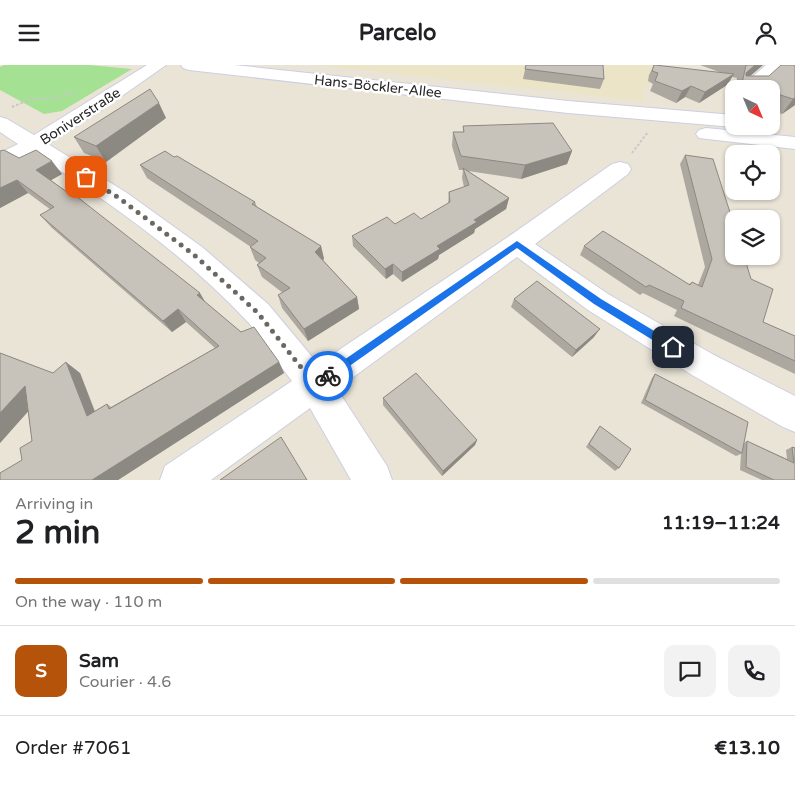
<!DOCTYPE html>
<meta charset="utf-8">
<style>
:root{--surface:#fff;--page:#f2f2f2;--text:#202124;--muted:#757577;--line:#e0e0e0;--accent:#b45309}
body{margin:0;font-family:"Varela Round",sans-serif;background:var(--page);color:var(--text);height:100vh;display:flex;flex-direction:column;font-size:19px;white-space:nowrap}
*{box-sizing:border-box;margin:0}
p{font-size:16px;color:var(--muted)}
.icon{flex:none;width:28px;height:28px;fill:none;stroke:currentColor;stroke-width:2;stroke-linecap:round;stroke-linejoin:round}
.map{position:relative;height:415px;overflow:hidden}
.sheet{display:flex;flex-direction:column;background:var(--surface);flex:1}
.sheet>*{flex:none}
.needle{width:32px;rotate:136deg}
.buttons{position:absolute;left:725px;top:15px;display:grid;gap:10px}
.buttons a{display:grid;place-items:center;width:55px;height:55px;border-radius:10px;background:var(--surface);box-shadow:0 1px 4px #0004;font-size:25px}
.pin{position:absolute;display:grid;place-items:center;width:42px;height:42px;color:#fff;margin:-21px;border-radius:10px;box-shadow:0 2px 8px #0006}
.courier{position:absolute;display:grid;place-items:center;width:50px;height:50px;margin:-25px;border:4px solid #1a73e8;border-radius:50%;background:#fff;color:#222;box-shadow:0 1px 6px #0007}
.headline em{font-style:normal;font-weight:700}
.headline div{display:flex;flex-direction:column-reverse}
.headline{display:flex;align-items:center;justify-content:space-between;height:85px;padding:0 15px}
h1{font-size:32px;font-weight:700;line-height:38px}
.bar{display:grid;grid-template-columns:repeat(4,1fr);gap:8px 5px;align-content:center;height:60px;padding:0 15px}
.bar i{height:6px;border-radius:4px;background:var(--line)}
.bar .selected{background:var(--accent)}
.bar p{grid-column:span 4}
.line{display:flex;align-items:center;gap:12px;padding:0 15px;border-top:1px solid var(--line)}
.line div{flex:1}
.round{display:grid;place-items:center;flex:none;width:52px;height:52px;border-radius:10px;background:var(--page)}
header{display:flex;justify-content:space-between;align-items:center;height:65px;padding:0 15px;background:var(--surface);font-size:22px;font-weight:700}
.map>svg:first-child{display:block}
.education{fill:#ece4c6}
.green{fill:#a4e192}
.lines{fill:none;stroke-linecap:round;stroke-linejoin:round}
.minor-casing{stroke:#cdcee0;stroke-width:2}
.path{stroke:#c7c7c7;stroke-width:2;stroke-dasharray:2.5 2;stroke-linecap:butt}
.minor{fill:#fff;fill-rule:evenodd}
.wall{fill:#aca8a0}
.shaded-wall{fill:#8c8882}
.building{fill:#c8c3ba;stroke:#8c8882}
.route{fill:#1a73e8}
.done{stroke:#6b6864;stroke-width:5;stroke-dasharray:0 9}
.labels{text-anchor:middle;stroke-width:5;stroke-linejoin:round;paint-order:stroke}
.far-street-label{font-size:14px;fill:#262626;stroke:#fff}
</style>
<header><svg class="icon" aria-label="menu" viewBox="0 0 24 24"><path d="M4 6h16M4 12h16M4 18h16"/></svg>Parcelo<svg class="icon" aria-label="person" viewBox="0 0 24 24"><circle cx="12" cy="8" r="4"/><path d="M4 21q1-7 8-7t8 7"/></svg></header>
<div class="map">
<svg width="795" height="415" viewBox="0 0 795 415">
<rect width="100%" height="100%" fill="#eae4d7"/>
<path class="education" d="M315,0H660L657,9L642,25L645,36Z"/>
<path class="green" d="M4,0H90L132,4L62,46L44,49L0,25V2Z"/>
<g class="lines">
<defs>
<g id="minor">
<path d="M147,0H166L106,42L48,79L127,128L202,182L268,239L318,299L508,172L612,99L620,97L628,99L631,104L628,109L535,179L608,229L714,290L795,331V367L783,362L692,310L588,245L517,192L337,324L387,401L392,415H351L310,343L211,415H160L165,401L292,316C277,297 264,274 247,256C184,189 109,137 33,88L0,102V88L18,79L0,67V52L7,54L34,70Z"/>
<path d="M181,0H234L568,36L734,50V61H736L734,62L568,48L189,5L183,3Z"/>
<path d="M766,0H784L758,24H738Z"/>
<path d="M706,63L795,72V84L699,73L696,69L699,65Z"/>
</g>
</defs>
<use href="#minor" class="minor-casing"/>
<g class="path">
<path d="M12,42L31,34H45L76,28"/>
<path d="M632,88L648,67"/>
</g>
<use href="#minor" class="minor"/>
</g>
<g class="wall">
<path d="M526,0L604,14L600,24L523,14Z"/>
<path d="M654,0L722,8L700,0H763L750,11H769L795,0V40L782,49L771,45V24H735L737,13L732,12L727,20L699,38L685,32L676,38L650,26L653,19L648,16L649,10Z"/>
<path d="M166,53L106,97L84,88L74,72Z"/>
<path d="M463,61L572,86L567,99L521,114L468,106L509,133L506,144L475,164L474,168L439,190L438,194L402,217L393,209L386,214L353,181L352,171L395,159L421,154L448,139L449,127L464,122L462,113L463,105H459L452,81L453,67H463Z"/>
<path d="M0,86L62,109L51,115L207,239L241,267L279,297L284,308L118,415H0L22,395L32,376L28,346L0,378V288L53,308H80L95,346L107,339L111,342L215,283L186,257L172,267L52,163L40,150L51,145L28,128L0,143Z"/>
<path d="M685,90L763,257L795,271V309L674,251L677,245L643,228L640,230L580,190L584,181L689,219L692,217L698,220L705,202L680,99Z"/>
<path d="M174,92L255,137L257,142L321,181L324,194L323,195L357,232L359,244L308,276L282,243L278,230L283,228L262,212L257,200L259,198L255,195L250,182H251L147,113L140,100Z"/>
<path d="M514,234L594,272L572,292L511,242Z"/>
<path d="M655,309L744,378L747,376L787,394L786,385L792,382L795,383V415H762L740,405L741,389L736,391L641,338L652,313Z"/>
<path d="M383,333L477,375L475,380L442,411L383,340Z"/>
<path d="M600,361L619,403L615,406L586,382L597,365Z"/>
</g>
<g class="shaded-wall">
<path d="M755,0H763L742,18L746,8Z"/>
<path d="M734,9L727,20L699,38L705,27Z"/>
<path d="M691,21L685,32L676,38L682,26Z"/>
<path d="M795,33V40L782,49L793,34Z"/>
<path d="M159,38L166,53L106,97L96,81Z"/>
<path d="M572,86L567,99L521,114L525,100Z"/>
<path d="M52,96L62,109L46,118L36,105Z"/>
<path d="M17,115L28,128L0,143V123Z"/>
<path d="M509,133L506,144L475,164L474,168L439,190L438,194L402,217V207L474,155Z"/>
<path d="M321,181L324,194L317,200L315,187Z"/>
<path d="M393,199V209L386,214L385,204Z"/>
<path d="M200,228L207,240L197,230Z"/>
<path d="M357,232L359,244L308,276L304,264Z"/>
<path d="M178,244L186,257L172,267L163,256Z"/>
<path d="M600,264L594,272L572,292L576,285Z"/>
<path d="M66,297L80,308L100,361L87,351Z"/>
<path d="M279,297L284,308L118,415H92Z"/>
<path d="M25,321L41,332L0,378V348Z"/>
<path d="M477,375L475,380L442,411L443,406Z"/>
</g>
<g class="building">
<path d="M526,0H603L604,14L525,4Z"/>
<path d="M654,0H655L734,9L705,27L691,21L682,26L655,16L658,8L652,6Z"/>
<path d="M746,0H755L746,8V11H769L781,0H795V33L793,34L771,27V24H761L742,18Z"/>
<path d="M150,24L159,38L96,81L74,72Z"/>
<path d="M553,58L572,86L525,100L461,91L453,67H464L463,61Z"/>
<path d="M4,85L19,93L36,85L52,96L36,105L74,132L76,131L200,228L197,230L241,267L254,262L279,297L92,415H0V408L22,395L20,383L32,376L25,321L0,348V288L53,308L66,297L87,351L107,339L109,344L219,281L178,244L163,256L40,150L54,142L17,115L0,123V86Z"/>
<path d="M165,86L174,92L177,91L255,137L252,139L321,181L315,187L357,232L304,264L278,230L290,223L257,200L266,193L250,182L258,176L140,100Z"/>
<path d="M685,90L713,94L734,160V191H744L751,214L773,224L763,257L795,271V296L681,243L684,236L649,220L646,222L584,181L603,166L690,220L692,217L702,222L712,194Z"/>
<path d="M463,103L509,133L474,155L477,157L437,181L440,184L402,207L393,199L385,204L352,171L387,152L395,159L414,148L421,154L450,137L449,127L469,120Z"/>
<path d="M537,216L600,264L576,285L514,234Z"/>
<path d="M416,308L477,375L443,406L383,333Z"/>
<path d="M655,309L748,357L742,388L645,335Z"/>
<path d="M600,361L631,384L619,403L589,379Z"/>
<path d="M281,372L307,415H220Z"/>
<path d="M747,376L794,398L792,382L795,383V415H774L746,402Z"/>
</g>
<path class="route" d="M517,176L601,234L676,279V285H669L594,239L517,183L331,314H325V308Z"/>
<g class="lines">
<path class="done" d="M86,112L119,133L193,189L245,236L258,248L315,320L328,311"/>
</g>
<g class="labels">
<g class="far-street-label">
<text transform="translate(378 21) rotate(6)" y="5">Hans-Böckler-Allee</text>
<text transform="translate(80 51) rotate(-33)" y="5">Boniverstraße</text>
</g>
</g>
</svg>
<div class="buttons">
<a><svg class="needle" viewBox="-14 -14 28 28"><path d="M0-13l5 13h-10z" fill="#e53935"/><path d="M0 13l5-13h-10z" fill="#757577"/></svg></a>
<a><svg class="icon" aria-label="locate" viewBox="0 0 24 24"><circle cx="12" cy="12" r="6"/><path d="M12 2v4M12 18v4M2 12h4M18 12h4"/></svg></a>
<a><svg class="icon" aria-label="layers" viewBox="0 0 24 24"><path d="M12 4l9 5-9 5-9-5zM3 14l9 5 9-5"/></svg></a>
</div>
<div class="pin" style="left:86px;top:112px;background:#ea580c"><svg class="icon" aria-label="bag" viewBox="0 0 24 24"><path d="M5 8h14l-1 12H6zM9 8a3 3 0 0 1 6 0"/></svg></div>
<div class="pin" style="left:673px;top:282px;background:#1f2937"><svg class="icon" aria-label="home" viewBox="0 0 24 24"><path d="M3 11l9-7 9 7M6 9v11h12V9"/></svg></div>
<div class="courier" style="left:328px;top:311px"><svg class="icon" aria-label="bike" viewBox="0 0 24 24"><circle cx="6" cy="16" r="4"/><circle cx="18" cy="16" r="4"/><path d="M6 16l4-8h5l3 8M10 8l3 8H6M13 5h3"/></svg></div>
</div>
<section class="sheet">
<div class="headline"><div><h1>2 min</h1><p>Arriving in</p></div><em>11:19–11:24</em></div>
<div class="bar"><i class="selected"></i><i class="selected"></i><i class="selected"></i><i></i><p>On the way · 110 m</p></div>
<div class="line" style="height:90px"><b class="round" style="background:var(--accent);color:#fff">S</b><div><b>Sam</b><p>Courier · 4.6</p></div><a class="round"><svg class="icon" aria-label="chat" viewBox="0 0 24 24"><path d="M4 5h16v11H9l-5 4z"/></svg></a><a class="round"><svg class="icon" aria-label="phone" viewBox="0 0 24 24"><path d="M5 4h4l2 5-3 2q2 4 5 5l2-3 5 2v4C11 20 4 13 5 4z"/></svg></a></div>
<div class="line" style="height:65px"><div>Order #7061</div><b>€13.10</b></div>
</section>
